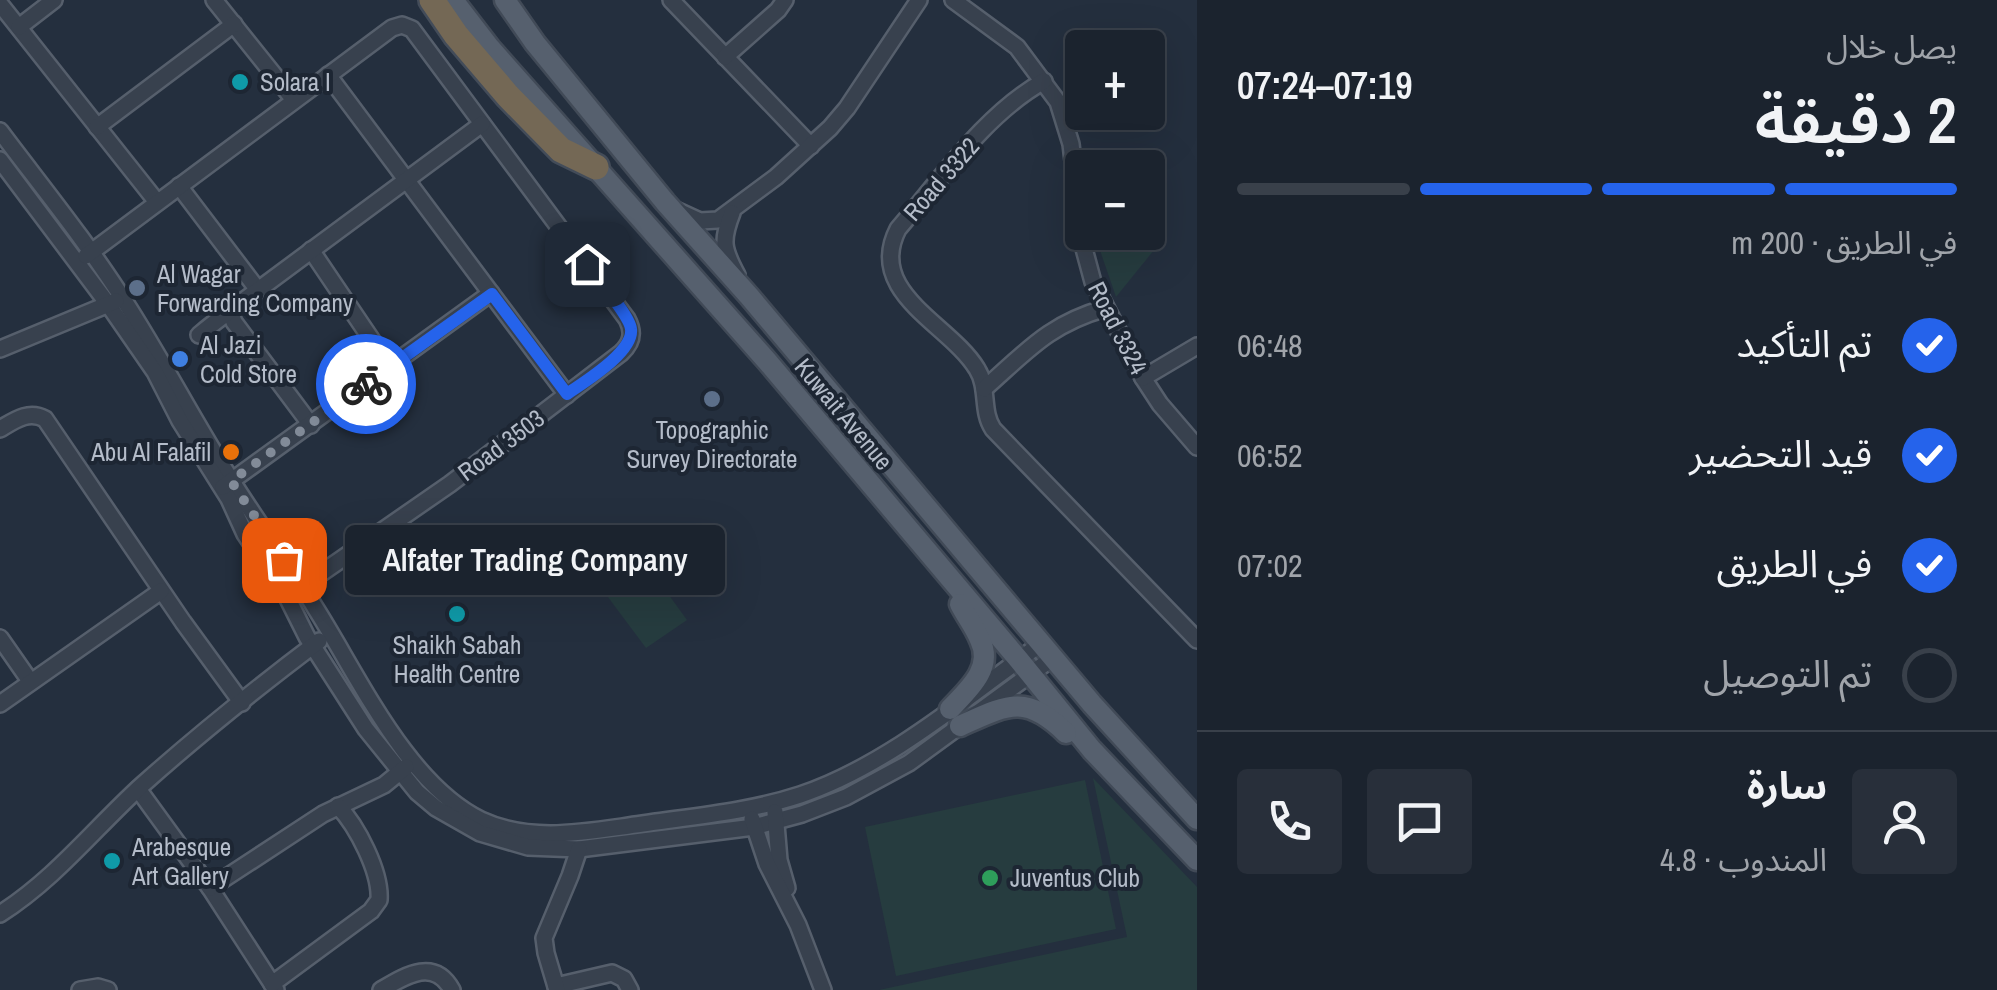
<!DOCTYPE html>
<html lang="ar">
<meta charset="utf-8">
<style>
:root{--surface:#1b232e;--page:#282f3a;--text:#f1f3f6;--muted:#a0a4aa;--line:#39404a;--accent:#2563eb}
body{margin:0;font-family:"Archivo Narrow","Noto Sans Arabic",sans-serif;background:var(--page);color:var(--text);direction:rtl;height:100vh;display:flex;flex-direction:column;font-size:38px;white-space:nowrap}
*{box-sizing:border-box;margin:0}
p{font-size:32px;color:var(--muted)}
.icon{flex:none;width:55px;height:55px;fill:none;stroke:currentColor;stroke-width:2;stroke-linecap:round;stroke-linejoin:round}
.map{position:relative;flex:1;overflow:hidden;direction:ltr}
.sheet{display:flex;flex-direction:column;background:var(--surface);width:800px}
.sheet>*{flex:none}
.controls{position:absolute;left:1065px;top:30px;display:grid;gap:20px}
.controls a{display:grid;place-items:center;width:100px;height:100px;border-radius:10px;background:var(--surface);box-shadow:0 10px 40px #0002,0 0 0 2px var(--line);font-size:50px}
.pin{position:absolute;display:grid;place-items:center;width:85px;height:85px;color:#fff;margin:-42px;border-radius:20px;box-shadow:0 5px 15px #0006}
.courier{position:absolute;display:grid;place-items:center;width:100px;height:100px;margin:-50px;border:8px solid #2563eb;border-radius:50%;background:#fff;color:#222;box-shadow:0 2px 12px #0007}
.bubble{position:absolute;height:70px;border-radius:10px;background:var(--surface);box-shadow:0 10px 40px #0002,0 0 0 2px var(--line);font-size:32px;font-weight:600;line-height:70px;text-align:center;direction:rtl}
.overview em{font-style:normal;font-weight:600}
.overview div{display:flex;flex-direction:column-reverse}
.overview{display:flex;align-items:center;justify-content:space-between;height:170px;padding:0 40px}
h1{font-size:65px;font-weight:600;line-height:75px}
.bar{display:grid;grid-template-columns:repeat(4,1fr);gap:15px 10px;align-content:center;height:120px;padding:0 40px}
.bar i{height:12px;border-radius:8px;background:var(--line)}
.bar .on{background:var(--accent)}
.bar p{grid-column:span 4}
.line{display:flex;align-items:center;gap:25px;padding:0 40px;border-top:2px solid var(--line)}
.line div{flex:1}
.round{display:grid;place-items:center;flex:none;width:105px;height:105px;border-radius:10px;background:var(--page)}
ol{padding:0 40px;list-style:none}
li{display:flex;align-items:center;gap:30px;height:110px}
li p{margin-inline-start:auto}
li .icon{padding:10px;border-radius:50%;background:var(--accent);color:#fff;stroke-width:4}
li:last-child{color:var(--muted)}
li i{width:55px;height:55px;border:5px solid var(--line);border-radius:50%}
main{display:flex;flex:1;min-height:0}
.map>svg:first-child{display:block}
.green{fill:#263c3f}
.lines{fill:none;stroke-linecap:round;stroke-linejoin:round}
.minor-casing{stroke:#565f6c;stroke-width:20}
.major-casing{stroke:#414a57;stroke-width:25}
.highway-casing{stroke:#434c59;stroke-width:30}
.minor{stroke:#38414e;stroke-width:15}
.major{stroke:#56606e;stroke-width:20}
.highway{stroke:#746855;stroke-width:25}
.done{stroke:#828b98;stroke-width:10;stroke-dasharray:0 18}
.route{stroke:#2563eb;stroke-width:12}
.culture-dot{fill:#0f9aa8;stroke:#1d2633;stroke-width:4}
.service-dot{fill:#5c6f8a;stroke:#1d2633;stroke-width:4}
.shop-dot{fill:#3f7fe0;stroke:#1d2633;stroke-width:4}
.food-dot{fill:#e8710a;stroke:#1d2633;stroke-width:4}
.leisure-dot{fill:#2e9e5b;stroke:#1d2633;stroke-width:4}
.labels{text-anchor:middle;stroke-width:8;stroke-linejoin:round;paint-order:stroke}
.poi-label{font-size:25px;fill:#b4bcc9;stroke:#1d2633;text-anchor:start}
.street-label{font-size:25px;fill:#b4bcc9;stroke:#1d2633}
</style>
<main>
<section class="sheet">
<div class="overview"><div><h1>2 دقيقة</h1><p>يصل خلال</p></div><em>07:19–07:24</em></div>
<div class="bar"><i class="on"></i><i class="on"></i><i class="on"></i><i></i><p>في الطريق · 200 m</p></div>
<ol>
<li><svg class="icon" aria-label="check" viewBox="0 0 24 24"><path d="M5 12l5 5 9-10"/></svg>تم التأكيد<p>06:48</p></li>
<li><svg class="icon" aria-label="check" viewBox="0 0 24 24"><path d="M5 12l5 5 9-10"/></svg>قيد التحضير<p>06:52</p></li>
<li><svg class="icon" aria-label="check" viewBox="0 0 24 24"><path d="M5 12l5 5 9-10"/></svg>في الطريق<p>07:02</p></li>
<li><i></i>تم التوصيل</li>
</ol>
<div class="line" style="height:180px"><a class="round"><svg class="icon" aria-label="person" viewBox="0 0 24 24"><circle cx="12" cy="8" r="4"/><path d="M4 21q1-7 8-7t8 7"/></svg></a><div><b>سارة</b><p>المندوب · 4.8</p></div><a class="round"><svg class="icon" aria-label="chat" viewBox="0 0 24 24"><path d="M4 5h16v11H9l-5 4z"/></svg></a><a class="round"><svg class="icon" aria-label="phone" viewBox="0 0 24 24"><path d="M5 4h4l2 5-3 2q2 4 5 5l2-3 5 2v4C11 20 4 13 5 4z"/></svg></a></div>
</section>
<div class="map">
<svg width="1197" height="990" viewBox="0 0 1197 990">
<rect width="100%" height="100%" fill="#242f3e"/>
<g class="green">
<path d="M1094,233H1128L1154,250L1116,297Z"/>
<path d="M632,544L687,620L646,648L590,573Z"/>
<path d="M1093,778L1197,887V990H879L1127,937Z"/>
<path d="M1085,780L1116,929L896,976L865,827Z"/>
</g>
<g class="lines">
<defs>
<g id="minor">
<path d="M214,0L294,100"/>
<path d="M671,0L811,146"/>
<path d="M953,0L1017,47L1058,102L1071,144L1083,245L1093,282L1143,378L1160,404L1197,447"/>
<path d="M0,4L157,202"/>
<path d="M19,27L54,0"/>
<path d="M725,57L778,10L785,0"/>
<path d="M328,75L567,395"/>
<path d="M1044,81C986,113 941,179 898,229C865,293 950,324 977,369C989,388 981,411 993,429L1197,640"/>
<path d="M97,127L234,24"/>
<path d="M0,131C42,187 87,242 125,302C163,361 195,424 233,483C260,526 290,566 316,609C359,677 407,784 481,820C528,842 580,833 629,826C686,817 745,813 800,795C887,766 968,696 1042,643"/>
<path d="M0,160L108,304L155,372L180,421L229,499L245,534L287,597L307,637L366,729L417,792L436,808L480,833L528,847L579,849L754,827L802,814L846,797L909,763L1054,657"/>
<path d="M179,186L258,290"/>
<path d="M676,210L700,221L718,220L776,177L830,128L847,108L919,0"/>
<path d="M732,213C721,241 723,249 737,275"/>
<path d="M311,250L390,367"/>
<path d="M86,256L392,28L402,25L412,29L627,319C634,332 632,343 621,353L450,484L294,592"/>
<path d="M231,314L234,322L311,425"/>
<path d="M199,335C219,318 237,306 258,290L482,124"/>
<path d="M0,349L116,301"/>
<path d="M1143,378L1197,346"/>
<path d="M984,389C1027,351 1049,324 1106,308"/>
<path d="M0,429C15,420 29,410 45,419L183,622L242,703"/>
<path d="M223,487L491,293"/>
<path d="M0,638L30,681"/>
<path d="M0,704L161,591"/>
<path d="M138,789L210,888L276,990"/>
<path d="M775,812L779,860L787,888"/>
<path d="M752,819L767,864L798,925L823,990"/>
<path d="M210,888L323,814L384,785L406,767"/>
<path d="M0,914C55,879 94,829 141,786C198,735 258,687 319,641"/>
<path d="M272,984L371,911L379,900C381,872 357,826 338,806"/>
<path d="M556,986L612,973L624,979L630,990"/>
<path d="M80,990L98,987L108,990"/>
<path d="M381,990C405,976 434,957 452,990"/>
<path d="M557,990L546,953L544,938L570,876L579,849"/>
</g>
<g id="major">
<path d="M453,0L490,48L767,361L1019,660L1092,750L1197,860"/>
<path d="M505,0L535,43L665,202L749,296L1092,704L1197,819"/>
<path d="M950,709C968,690 994,668 980,640C975,627 966,616 960,604"/>
<path d="M960,726C1007,705 1025,693 1066,733"/>
</g>
<path id="highway" d="M432,0L456,35L508,96L561,150L596,167"/>
</defs>
<use href="#minor" class="minor-casing"/>
<use href="#major" class="major-casing"/>
<use href="#highway" class="highway-casing"/>
<use href="#minor" class="minor"/>
<use href="#major" class="major"/>
<use href="#highway" class="highway"/>
</g>
<g class="lines">
<path class="done" d="M284,560L231,481L366,384"/>
<path class="route" d="M366,384L492,294L567,394C584,382 634,352 631,329C630,316 597,278 587,264"/>
</g>
<g class="culture-dot">
<circle cx="240" cy="82" r="10"/>
<circle cx="457" cy="614" r="10"/>
<circle cx="112" cy="861" r="10"/>
</g>
<g class="service-dot">
<circle cx="137" cy="288" r="10"/>
<circle cx="712" cy="399" r="10"/>
</g>
<circle class="shop-dot" cx="180" cy="359" r="10"/>
<circle class="food-dot" cx="231" cy="452" r="10"/>
<circle class="leisure-dot" cx="990" cy="878" r="10"/>
<g class="labels">
<g class="poi-label">
<text x="260" y="91">Solara I</text>
<text x="157" y="283">Al Wagar<tspan x="157" dy="29">Forwarding Company</tspan></text>
<text x="200" y="354">Al Jazi<tspan x="200" dy="29">Cold Store</tspan></text>
<text x="712" y="439" text-anchor="middle">Topographic<tspan x="712" dy="29">Survey Directorate</tspan></text>
<text x="211" y="461" text-anchor="end">Abu Al Falafil</text>
<text x="457" y="654" text-anchor="middle">Shaikh Sabah<tspan x="457" dy="29">Health Centre</tspan></text>
<text x="132" y="856">Arabesque<tspan x="132" dy="29">Art Gallery</tspan></text>
<text x="1010" y="887">Juventus Club</text>
</g>
<g class="street-label">
<text transform="translate(941 179) rotate(-49)" y="9">Road 3322</text>
<text transform="translate(1118 328) rotate(63)" y="9">Road 3324</text>
<text transform="translate(844 414) rotate(50)" y="9">Kuwait Avenue</text>
<text transform="translate(501 445) rotate(-37)" y="9">Road 3503</text>
</g>
</g>
</svg>
<div class="controls">
<a>+</a>
<a>−</a>
</div>
<div class="pin" style="left:284px;top:560px;background:#ea580c"><svg class="icon" aria-label="bag" viewBox="0 0 24 24"><path d="M5 8h14l-1 12H6zM9 8a3 3 0 0 1 6 0"/></svg></div>
<div class="pin" style="left:587px;top:264px;background:#1f2937"><svg class="icon" aria-label="home" viewBox="0 0 24 24"><path d="M3 11l9-7 9 7M6 9v11h12V9"/></svg></div>
<div class="courier" style="left:366px;top:384px"><svg class="icon" aria-label="bike" viewBox="0 0 24 24"><circle cx="6" cy="16" r="4"/><circle cx="18" cy="16" r="4"/><path d="M6 16l4-8h5l3 8M10 8l3 8H6M13 5h3"/></svg></div>
<div class="bubble" style="left:345px;top:525px;width:380px">Alfater Trading Company</div>
</div>
</main>
